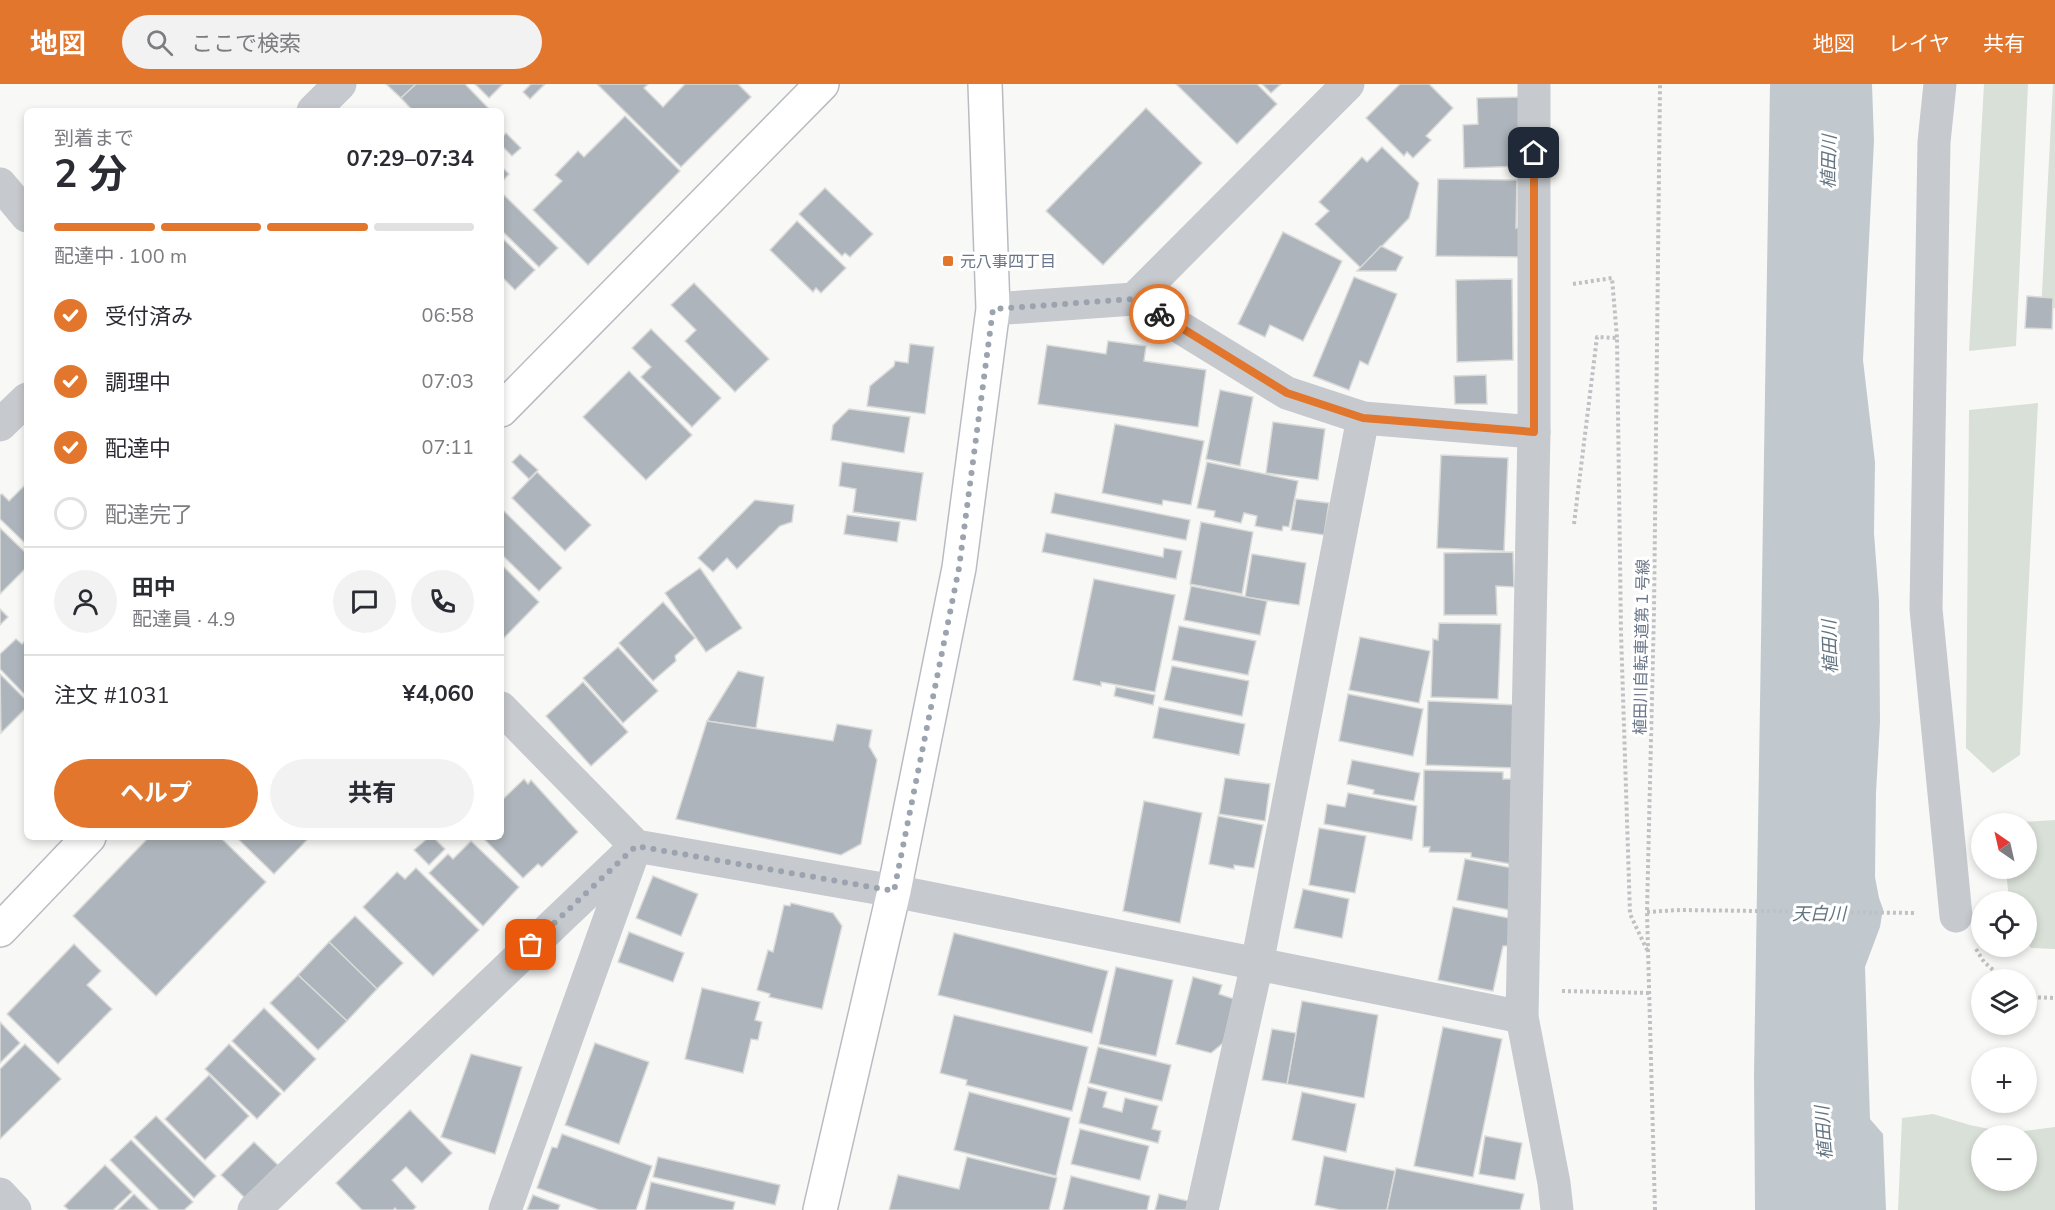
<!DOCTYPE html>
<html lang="ja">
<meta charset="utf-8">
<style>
:root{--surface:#fff;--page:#f2f2f3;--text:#2b2b33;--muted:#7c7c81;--line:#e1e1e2;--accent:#e2762d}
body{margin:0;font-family:"Nunito Sans","Noto Sans JP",sans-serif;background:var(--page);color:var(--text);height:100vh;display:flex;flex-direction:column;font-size:22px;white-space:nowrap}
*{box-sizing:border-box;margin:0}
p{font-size:20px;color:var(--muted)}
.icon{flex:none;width:33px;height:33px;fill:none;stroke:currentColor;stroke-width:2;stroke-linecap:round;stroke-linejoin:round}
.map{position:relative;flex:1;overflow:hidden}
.details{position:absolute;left:24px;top:24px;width:480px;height:732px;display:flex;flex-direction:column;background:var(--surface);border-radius:9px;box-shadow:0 3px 9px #0003}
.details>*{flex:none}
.needle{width:39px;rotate:326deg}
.fabs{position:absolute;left:1971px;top:729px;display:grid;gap:12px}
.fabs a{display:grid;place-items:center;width:66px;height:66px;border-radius:50%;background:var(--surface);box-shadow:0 3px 9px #0003;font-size:30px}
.pin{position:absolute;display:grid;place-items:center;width:51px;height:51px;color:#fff;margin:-26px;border-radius:12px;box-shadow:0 3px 9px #0006}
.courier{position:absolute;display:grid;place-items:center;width:60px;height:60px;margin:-30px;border:4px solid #e2762d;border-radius:50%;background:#fff;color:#222;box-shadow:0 2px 8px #0007}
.overview em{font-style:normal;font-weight:700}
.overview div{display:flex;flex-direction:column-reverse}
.overview{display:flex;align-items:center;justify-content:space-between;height:102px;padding:0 30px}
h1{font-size:39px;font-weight:700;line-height:45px}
.bar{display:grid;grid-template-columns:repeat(4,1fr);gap:9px 6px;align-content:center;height:72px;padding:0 30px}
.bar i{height:8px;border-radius:4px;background:var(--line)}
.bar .current{background:var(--accent)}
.bar p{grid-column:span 4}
.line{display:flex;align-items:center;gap:15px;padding:0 30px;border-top:2px solid var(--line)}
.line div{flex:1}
.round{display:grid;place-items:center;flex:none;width:63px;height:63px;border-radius:32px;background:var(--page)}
ol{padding:0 30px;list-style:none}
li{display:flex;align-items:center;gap:18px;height:66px}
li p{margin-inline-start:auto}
li .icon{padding:6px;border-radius:50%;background:var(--accent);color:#fff;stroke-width:4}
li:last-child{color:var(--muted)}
li i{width:33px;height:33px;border:3px solid var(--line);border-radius:50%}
.button{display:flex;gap:12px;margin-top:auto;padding:12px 30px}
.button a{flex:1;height:69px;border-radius:36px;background:var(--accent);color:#fff;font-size:24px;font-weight:700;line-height:69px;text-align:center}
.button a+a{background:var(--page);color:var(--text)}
header{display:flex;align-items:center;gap:36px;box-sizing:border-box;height:84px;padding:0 30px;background:var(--accent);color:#fff}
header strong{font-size:28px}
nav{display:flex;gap:33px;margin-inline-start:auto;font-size:21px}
.search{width:420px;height:54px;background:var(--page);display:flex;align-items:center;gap:15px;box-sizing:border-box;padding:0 21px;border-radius:33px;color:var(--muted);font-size:22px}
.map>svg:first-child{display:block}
.green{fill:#d9e0d7;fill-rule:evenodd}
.water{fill:#c1c9cf}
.building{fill:#adb4bb;stroke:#dadbd8;stroke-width:1.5}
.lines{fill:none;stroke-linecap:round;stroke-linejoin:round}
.secondary-casing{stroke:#b8bcc2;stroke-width:36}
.path{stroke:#c0c1c4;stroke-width:4;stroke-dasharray:3 3;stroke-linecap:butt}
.street{stroke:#c6c9cd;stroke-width:33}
.secondary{stroke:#fff;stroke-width:33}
.done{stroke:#9aa3ae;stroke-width:6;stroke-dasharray:0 10.8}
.route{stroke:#e2762d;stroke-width:8}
.poi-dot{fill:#e2762d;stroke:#fff;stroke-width:2}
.labels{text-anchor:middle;stroke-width:6;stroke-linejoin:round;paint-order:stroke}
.poi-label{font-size:16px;fill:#687487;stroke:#fff;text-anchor:start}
.street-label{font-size:16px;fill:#687487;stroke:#fff}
.water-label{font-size:18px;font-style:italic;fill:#647582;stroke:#fff}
</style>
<header>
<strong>地図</strong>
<div class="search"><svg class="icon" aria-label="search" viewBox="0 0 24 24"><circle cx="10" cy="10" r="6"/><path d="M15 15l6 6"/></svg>ここで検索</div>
<nav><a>地図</a><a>レイヤ</a><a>共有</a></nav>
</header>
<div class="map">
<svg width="2055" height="1126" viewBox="0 0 2055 1126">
<rect width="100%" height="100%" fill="#f8f9f6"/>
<g class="green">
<path d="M1984,0H2028L2016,262L1969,267Z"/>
<path d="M2053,0H2055V224L2041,228Z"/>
<path d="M2038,319L2020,671L1993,689L1966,664L1969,326Z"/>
<path d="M2055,736V865L2031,864L2027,857L2026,818L2009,817L2006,785L2026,784V740L2023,738Z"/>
<path d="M1933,1030L1970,1041L2008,1049L2055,1043V1126H1898L1902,1034ZM1982,1052H2026V1096H1982Z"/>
</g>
<path class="water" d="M1770,0H1872L1874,57L1863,276L1875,378L1874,449L1879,516L1880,638L1876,709L1875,793L1879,814L1883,825L1880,843L1865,883L1870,1035L1883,1050L1886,1126H1755L1754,990Z"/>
<g class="building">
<path d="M386,0H416L401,14Z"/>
<path d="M416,0H465L491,27H413L401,14Z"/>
<path d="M475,0H503L489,14Z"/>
<path d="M531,0H545L530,15L523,8Z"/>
<path d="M597,0H648L644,4L663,23L685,0H738L751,13L681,83Z"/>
<path d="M1176,0H1257L1277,20L1237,60Z"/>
<path d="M1262,0H1281L1271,9Z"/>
<path d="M1400,0H1429L1453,24L1426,52L1431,56L1413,74L1407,68L1404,72L1366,34Z"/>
<path d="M1527,13L1528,82L1464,84L1463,41L1478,40L1477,14Z"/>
<path d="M1146,24L1202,79L1103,181L1046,127Z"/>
<path d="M625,32L680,87L588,181L533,126L562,97L555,91L578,67L584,73Z"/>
<path d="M506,49L521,64L512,72L501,61V54Z"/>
<path d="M1382,63L1419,99L1409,134L1361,184L1315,140L1329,127L1319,118L1362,73L1367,78Z"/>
<path d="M501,82L509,90L501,99Z"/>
<path d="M1438,95L1517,96L1516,144H1523L1522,173L1436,172Z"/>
<path d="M825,104L873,150L850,173L845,169L842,172L799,130Z"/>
<path d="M501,108L558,164L539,183L501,146Z"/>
<path d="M797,137L846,184L821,209L816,204L813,208L770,166Z"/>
<path d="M1283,148L1342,177L1303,257L1270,241L1265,253L1238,240Z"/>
<path d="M501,153L535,186L515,206L501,192Z"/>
<path d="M1381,162L1403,173L1396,187H1357Z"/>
<path d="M1354,193L1397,210L1368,281L1360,277L1349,306L1313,292Z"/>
<path d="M1512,195L1513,276L1457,278L1456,196Z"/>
<path d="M694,199L769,275L735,308L685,257L696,246L671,221Z"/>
<path d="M2027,212L2053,214L2052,245L2025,244Z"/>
<path d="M651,245L721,314L692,343L641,293L651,283L632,264Z"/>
<path d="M1108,257L1146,262L1144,277L1206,286L1198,343L1038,320L1047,261L1106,270Z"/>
<path d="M910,260L934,263L925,330L867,322L870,302L894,282L895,277L908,279Z"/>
<path d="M629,287L692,351L646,396L583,333Z"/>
<path d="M1486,291L1487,320H1455L1454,292Z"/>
<path d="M1220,306L1253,313L1240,382L1206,375Z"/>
<path d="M849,325L910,333L904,369L831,356L833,341Z"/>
<path d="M1273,338L1325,345L1318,396L1266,389Z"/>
<path d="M1115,340L1204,357L1191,421L1163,416L1162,421L1102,409Z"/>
<path d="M520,370L538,386L529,395L512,378Z"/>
<path d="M1441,371L1508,374L1504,467L1437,464Z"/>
<path d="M842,378L923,389L916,437L853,428L856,405L839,402Z"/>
<path d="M1207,378L1298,397L1289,443L1283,442L1282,447L1255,442L1257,432L1244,429L1241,439L1214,433L1215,427L1197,424Z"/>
<path d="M537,388L591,441L565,467L512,414Z"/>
<path d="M27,399V461L0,435V411L2,410L9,417Z"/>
<path d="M1055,409L1190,436L1186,456L1051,429Z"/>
<path d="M1296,415L1329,419L1324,451L1291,446Z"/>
<path d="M755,416L794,421L792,438L780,442L737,485L727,474L713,488L698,474Z"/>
<path d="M504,427L562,484L539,507L501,470V430Z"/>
<path d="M847,431L900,438L897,458L844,450Z"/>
<path d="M1201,438L1253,448L1242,510L1190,500Z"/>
<path d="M0,444L27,470V483L0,510Z"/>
<path d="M1046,449L1163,473L1164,464L1182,467L1176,495L1042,468Z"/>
<path d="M1513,468L1514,503L1496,502L1497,531H1444V469Z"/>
<path d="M1252,470L1306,479L1299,521L1245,513Z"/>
<path d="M501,480L539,518L501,557Z"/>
<path d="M700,484L742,544L706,568L665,509Z"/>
<path d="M1094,495L1175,511L1155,608L1101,598V602L1073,596Z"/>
<path d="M1191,502L1267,517L1260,551L1184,536Z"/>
<path d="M663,518L695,554L675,572L676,577L653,597L619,559Z"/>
<path d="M0,525L8,533L0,541Z"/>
<path d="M1439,539L1501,540L1498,615L1431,613L1433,555L1438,556Z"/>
<path d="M1179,542L1256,557L1248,591L1172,576Z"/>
<path d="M1360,553L1430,567L1419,619L1349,606Z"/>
<path d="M16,555L22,560L27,555V613L0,585V570Z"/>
<path d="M618,563L658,607L623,639L583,594Z"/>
<path d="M1172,582L1249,597L1242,632L1164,616Z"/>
<path d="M738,587L764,593L756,644L707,637Z"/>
<path d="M0,590L27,617V623L1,649Z"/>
<path d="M583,598L628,648L591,682L546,632Z"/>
<path d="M1116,603L1155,611L1153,621L1114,612Z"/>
<path d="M1348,610L1423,625L1413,672L1339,657Z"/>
<path d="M1428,617L1518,621L1516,684L1426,681Z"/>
<path d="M1159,623L1245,640L1239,671L1153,654Z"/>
<path d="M707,637L833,657L837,640L872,646L869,662L877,676L861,760L841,771L676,735Z"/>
<path d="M1352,676L1420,689L1414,717L1373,710L1374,706L1347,700Z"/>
<path d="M1424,686L1503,688V695H1515L1517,781L1471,773V769L1429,768L1430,763H1423Z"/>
<path d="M1225,694L1270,700L1265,737L1219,730Z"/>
<path d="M524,695L528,700L531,696L578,748L542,783L538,780L523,794L482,753H501V717Z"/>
<path d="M1348,709L1417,722L1412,756L1324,740L1327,720L1345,723Z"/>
<path d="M1144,717L1202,729L1180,839L1123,827Z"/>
<path d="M1218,732L1263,741L1254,784L1234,781V785L1209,780Z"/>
<path d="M1319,744L1366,752L1355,809L1309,801Z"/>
<path d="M149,753H220L266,798L156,912L73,832Z"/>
<path d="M236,753H304L307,756L274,790Z"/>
<path d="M429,753H433L445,765L429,781L414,766Z"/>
<path d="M471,757L519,803L483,842L429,789L448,770L453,775Z"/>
<path d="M1465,775L1518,785L1510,826L1457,816Z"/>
<path d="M416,784L479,846L433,892L363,823L397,788L405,795Z"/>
<path d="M653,792L698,810L681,852L636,834Z"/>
<path d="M1303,805L1349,815L1342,854L1294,844Z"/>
<path d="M791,819L833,829L842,842L822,925L769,913L770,910L757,906L768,866L773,868L784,821L790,822Z"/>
<path d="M1453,823L1514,835L1508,862H1503L1493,907L1438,896Z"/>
<path d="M355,832L403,879L377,905L329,858Z"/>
<path d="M629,848L684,869L673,898L618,878Z"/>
<path d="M954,849L1108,887L1092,949L938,911Z"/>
<path d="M329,858L377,905L347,937L298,891Z"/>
<path d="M74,860L101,887L87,901L112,925L58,980L7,930Z"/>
<path d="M1116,883L1173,896L1156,972L1099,960Z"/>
<path d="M298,891L347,937L318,966L270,919Z"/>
<path d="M1193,893L1222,901L1219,910L1234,915L1223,959L1211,969L1176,960Z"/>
<path d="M702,904L760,918L755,936L762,938L758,956L751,955L743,989L685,975Z"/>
<path d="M1302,917L1378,931L1364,1014L1287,1000Z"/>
<path d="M264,924L316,975L284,1008L232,957Z"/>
<path d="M954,931L1088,963L1072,1027L966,1001L967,996L940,989Z"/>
<path d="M0,938L20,959L0,979Z"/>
<path d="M1443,943L1502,955L1473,1093L1414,1082Z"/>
<path d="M1272,945L1296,949L1287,1000L1262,996Z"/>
<path d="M595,959L649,978L619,1060L565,1041Z"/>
<path d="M25,960L61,995L0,1055V985Z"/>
<path d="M229,960L281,1010L257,1035L205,985Z"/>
<path d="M1098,963L1171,981L1162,1017L1089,999Z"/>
<path d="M471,970L522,983L495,1070L441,1053Z"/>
<path d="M209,991L249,1032L205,1076L165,1035Z"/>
<path d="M1088,1003L1107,1008L1103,1023L1122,1028L1125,1014L1158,1022L1152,1045L1161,1047L1158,1059L1079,1039Z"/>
<path d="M969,1008L1070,1034L1056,1092L954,1066Z"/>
<path d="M1302,1008L1356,1020L1346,1068L1292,1056Z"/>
<path d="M410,1026L452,1069L422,1099L406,1083L392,1096L416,1123L413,1126H397L395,1124L393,1126H362L336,1099Z"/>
<path d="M156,1032L216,1092L194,1114L134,1053Z"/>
<path d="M1080,1045L1149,1062L1140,1096L1071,1080Z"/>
<path d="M562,1050L652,1082L636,1126H599L537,1104L552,1063L557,1064Z"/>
<path d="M1485,1052L1522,1059L1515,1096L1479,1090Z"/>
<path d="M131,1056L193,1118L184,1126H159L110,1076Z"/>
<path d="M254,1058L278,1081L245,1114L221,1091Z"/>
<path d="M1324,1072L1395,1087L1387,1126H1340L1315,1121Z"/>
<path d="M658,1073L780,1101L775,1121L653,1093Z"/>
<path d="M967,1073L1057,1094L1049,1126H889L898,1091L959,1105Z"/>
<path d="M105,1081L132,1108L113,1126H69L64,1122Z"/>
<path d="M1396,1084L1524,1110L1520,1126H1387Z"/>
<path d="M1071,1092L1150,1112L1147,1126H1063Z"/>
<path d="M651,1098L735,1118L733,1126H645Z"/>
<path d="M134,1110L150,1126H118Z"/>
<path d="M1159,1110L1188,1117L1186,1126H1155Z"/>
<path d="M533,1111L560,1121L558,1126H527Z"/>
</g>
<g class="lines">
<defs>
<g id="secondary">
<path d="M501,326L822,0"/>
<path d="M0,846L89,753"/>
<path d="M820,1126L894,807L959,484L993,225L985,0"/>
</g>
</defs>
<use href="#secondary" class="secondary-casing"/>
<g class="path">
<path d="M1573,200L1612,194L1617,254"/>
<path d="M1574,440L1597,253L1617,254L1621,549L1630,830L1647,866"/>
<path d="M1647,828L1680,826L1916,829"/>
<path d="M1976,865L1984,878L2005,896"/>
<path d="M1562,907L1649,909"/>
<path d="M2026,913L2055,914"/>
<path d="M1655,1126L1647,828L1654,526L1660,0"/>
</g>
<g class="street">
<path d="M1534,0V348L1522,933L1554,1099L1557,1126"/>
<path d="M1940,0L1934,58L1926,525L1956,832"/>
<path d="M313,27L340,0"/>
<path d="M0,100L27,132"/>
<path d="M1134,215L1287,309L1363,334L1534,348"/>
<path d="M993,225L1134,215L1348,0"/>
<path d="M0,341L27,315"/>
<path d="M501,624L636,762L894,807L1522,933"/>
<path d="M0,1110L15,1126"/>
<path d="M254,1126L636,762"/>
<path d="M505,1126L633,769"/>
<path d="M1202,1126L1257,880L1363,334"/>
</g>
<use href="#secondary" class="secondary"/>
</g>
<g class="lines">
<path class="done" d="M531,861L636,762L894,807L959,484L993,225L1134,215L1159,230"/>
<path class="route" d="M1159,230L1287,309L1363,334L1534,348V69"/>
</g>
<rect class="poi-dot" x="942" y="171" width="12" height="12" rx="3"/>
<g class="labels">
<g class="poi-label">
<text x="960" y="183">元八事四丁目</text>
</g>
<g class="street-label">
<text transform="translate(1641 563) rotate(-89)" y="6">植田川自転車道第１号線</text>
</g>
<g class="water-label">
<text transform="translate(1829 78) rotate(-89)" y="6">植田川</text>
<text transform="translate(1830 563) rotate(-92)" y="6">植田川</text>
<text x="1819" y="836">天白川</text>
<text transform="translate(1824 1049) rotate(-94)" y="6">植田川</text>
</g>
</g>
</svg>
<div class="fabs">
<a><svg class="needle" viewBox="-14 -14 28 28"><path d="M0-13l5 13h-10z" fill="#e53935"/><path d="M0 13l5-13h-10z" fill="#7c7c81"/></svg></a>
<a><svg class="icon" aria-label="locate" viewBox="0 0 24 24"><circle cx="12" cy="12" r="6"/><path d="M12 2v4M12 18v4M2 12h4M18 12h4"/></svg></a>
<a><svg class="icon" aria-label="layers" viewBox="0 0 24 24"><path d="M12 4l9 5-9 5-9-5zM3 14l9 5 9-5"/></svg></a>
<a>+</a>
<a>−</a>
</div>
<div class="pin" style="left:531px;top:861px;background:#ea580c"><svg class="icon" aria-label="bag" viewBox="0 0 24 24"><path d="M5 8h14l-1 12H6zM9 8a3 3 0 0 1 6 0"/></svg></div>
<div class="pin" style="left:1534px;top:69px;background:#1f2937"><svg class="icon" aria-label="home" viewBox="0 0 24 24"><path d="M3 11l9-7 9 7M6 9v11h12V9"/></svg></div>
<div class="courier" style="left:1159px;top:230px"><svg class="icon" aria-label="bike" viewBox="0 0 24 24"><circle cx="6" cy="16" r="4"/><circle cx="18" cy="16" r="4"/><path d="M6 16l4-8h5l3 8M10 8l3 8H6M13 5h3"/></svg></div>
<section class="details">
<div class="overview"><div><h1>2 分</h1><p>到着まで</p></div><em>07:29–07:34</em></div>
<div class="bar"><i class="current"></i><i class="current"></i><i class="current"></i><i></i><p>配達中 · 100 m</p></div>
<ol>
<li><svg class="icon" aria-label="check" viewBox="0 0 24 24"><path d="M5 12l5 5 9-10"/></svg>受付済み<p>06:58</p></li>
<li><svg class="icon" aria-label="check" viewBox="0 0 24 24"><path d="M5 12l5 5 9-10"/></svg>調理中<p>07:03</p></li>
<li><svg class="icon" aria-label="check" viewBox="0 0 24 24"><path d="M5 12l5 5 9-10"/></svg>配達中<p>07:11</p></li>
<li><i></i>配達完了</li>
</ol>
<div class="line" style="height:108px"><a class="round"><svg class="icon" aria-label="person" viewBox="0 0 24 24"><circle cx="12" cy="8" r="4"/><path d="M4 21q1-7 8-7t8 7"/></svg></a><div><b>田中</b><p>配達員 · 4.9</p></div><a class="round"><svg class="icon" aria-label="chat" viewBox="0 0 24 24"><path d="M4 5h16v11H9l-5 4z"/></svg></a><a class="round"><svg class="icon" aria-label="phone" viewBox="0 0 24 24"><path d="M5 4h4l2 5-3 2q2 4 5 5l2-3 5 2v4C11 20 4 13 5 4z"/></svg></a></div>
<div class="line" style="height:78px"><div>注文 #1031</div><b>¥4,060</b></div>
<div class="button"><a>ヘルプ</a><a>共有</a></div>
</section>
</div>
